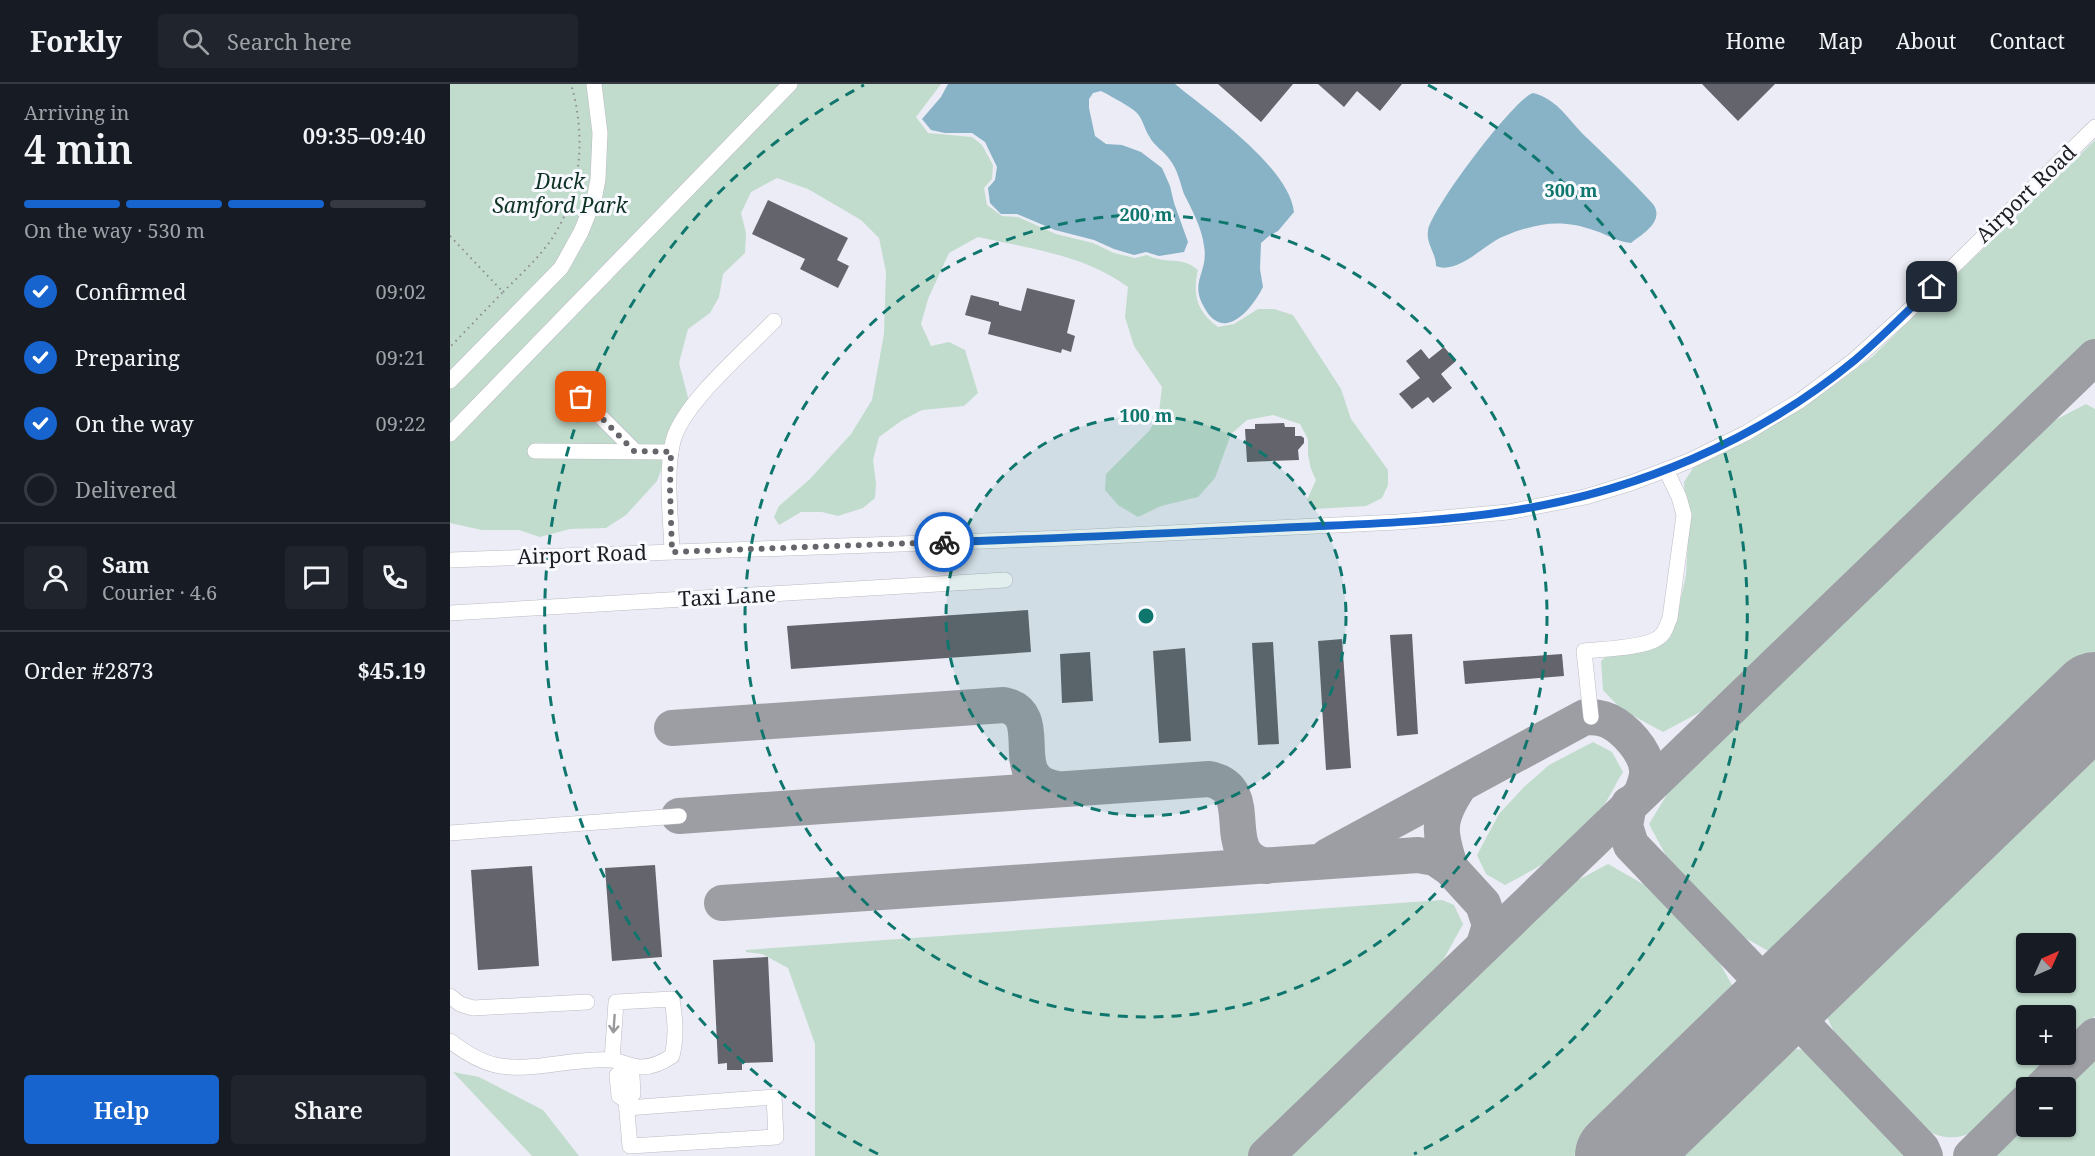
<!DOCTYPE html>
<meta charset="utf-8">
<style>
:root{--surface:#171b24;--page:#20242c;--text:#f1f3f6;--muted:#9ea1a6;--line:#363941;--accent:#1864ce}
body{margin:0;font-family:"Noto Serif",serif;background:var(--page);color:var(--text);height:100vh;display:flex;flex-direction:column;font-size:22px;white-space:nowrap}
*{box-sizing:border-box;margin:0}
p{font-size:20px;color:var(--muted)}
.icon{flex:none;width:33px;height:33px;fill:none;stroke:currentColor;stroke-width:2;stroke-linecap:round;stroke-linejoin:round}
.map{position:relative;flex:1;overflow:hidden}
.sheet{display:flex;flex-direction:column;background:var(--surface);width:450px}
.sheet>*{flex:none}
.needle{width:39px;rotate:45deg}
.buttons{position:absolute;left:1566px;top:849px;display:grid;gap:12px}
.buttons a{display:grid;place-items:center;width:60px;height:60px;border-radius:6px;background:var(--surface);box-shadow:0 2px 4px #0004;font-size:30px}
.pin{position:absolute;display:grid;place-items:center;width:51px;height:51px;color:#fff;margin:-26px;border-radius:12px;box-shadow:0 3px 9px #0006}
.courier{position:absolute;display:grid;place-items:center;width:60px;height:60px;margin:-30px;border:4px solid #1864ce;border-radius:50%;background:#fff;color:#222;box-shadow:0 2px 8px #0007}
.head em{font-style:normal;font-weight:600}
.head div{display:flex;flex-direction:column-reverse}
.head{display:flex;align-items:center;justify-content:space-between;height:102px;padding:0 24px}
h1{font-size:39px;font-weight:600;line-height:45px}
.bar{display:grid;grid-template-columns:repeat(4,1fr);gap:9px 6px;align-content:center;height:72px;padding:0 24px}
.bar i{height:8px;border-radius:4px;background:var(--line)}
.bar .on{background:var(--accent)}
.bar p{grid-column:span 4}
.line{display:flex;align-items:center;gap:15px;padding:0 24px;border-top:2px solid var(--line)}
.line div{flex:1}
.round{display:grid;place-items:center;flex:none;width:63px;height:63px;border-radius:6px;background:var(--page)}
ol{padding:0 24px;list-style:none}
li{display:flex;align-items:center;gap:18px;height:66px}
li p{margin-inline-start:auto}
li .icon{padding:6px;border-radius:50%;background:var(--accent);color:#fff;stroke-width:4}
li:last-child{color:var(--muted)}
li i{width:33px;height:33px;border:3px solid var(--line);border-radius:50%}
.primary-button{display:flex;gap:12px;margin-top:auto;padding:12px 24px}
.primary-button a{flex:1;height:69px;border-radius:6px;background:var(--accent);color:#fff;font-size:24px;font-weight:600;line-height:69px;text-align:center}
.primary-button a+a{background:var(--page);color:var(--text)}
header{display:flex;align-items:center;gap:36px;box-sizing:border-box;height:84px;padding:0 30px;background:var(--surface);border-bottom:2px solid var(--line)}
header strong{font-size:28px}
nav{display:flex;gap:33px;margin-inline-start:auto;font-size:21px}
.search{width:420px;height:54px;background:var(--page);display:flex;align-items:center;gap:15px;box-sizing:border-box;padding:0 21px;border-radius:6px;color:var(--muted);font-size:22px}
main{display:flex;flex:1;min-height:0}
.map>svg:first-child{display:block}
.green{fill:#c1dccd;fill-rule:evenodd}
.water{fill:#88b2c6}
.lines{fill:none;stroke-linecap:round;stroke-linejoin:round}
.taxiway{stroke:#9d9ea4;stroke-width:36}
.runway{stroke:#9d9ea4;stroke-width:90}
.building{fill:#64646c}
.minor-casing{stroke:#bbbbc4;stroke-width:16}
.path{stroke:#8c8c92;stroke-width:2;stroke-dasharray:1.5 4.5;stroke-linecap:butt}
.minor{stroke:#fff;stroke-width:15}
.oneway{stroke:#99999b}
.done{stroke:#65656b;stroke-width:6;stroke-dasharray:0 10.8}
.route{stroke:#1864ce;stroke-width:8}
.ring{fill:none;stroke:#0f766e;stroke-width:3;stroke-dasharray:10 8}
.labels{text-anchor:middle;stroke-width:6;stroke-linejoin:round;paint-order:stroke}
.park-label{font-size:21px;font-style:italic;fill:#0e3223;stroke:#f9faff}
.street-label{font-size:21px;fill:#1d1d20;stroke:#f9faff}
.centre{fill:#0f766e;stroke:#f9faff;stroke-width:3}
.ring-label{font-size:18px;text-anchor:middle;font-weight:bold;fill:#0f766e;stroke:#f9faff;stroke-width:6;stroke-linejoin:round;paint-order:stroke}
</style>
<header>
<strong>Forkly</strong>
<div class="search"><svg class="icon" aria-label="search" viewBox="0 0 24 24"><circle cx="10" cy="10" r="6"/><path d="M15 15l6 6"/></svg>Search here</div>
<nav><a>Home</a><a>Map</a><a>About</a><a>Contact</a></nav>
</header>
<main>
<section class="sheet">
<div class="head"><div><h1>4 min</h1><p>Arriving in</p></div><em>09:35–09:40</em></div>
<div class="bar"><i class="on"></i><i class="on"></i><i class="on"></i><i></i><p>On the way · 530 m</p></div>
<ol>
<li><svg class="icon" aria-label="check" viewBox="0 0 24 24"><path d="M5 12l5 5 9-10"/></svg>Confirmed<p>09:02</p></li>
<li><svg class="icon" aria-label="check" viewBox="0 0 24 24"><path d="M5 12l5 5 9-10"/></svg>Preparing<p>09:21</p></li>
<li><svg class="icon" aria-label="check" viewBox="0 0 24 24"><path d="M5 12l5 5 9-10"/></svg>On the way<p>09:22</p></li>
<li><i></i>Delivered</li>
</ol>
<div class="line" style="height:108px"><a class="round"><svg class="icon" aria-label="person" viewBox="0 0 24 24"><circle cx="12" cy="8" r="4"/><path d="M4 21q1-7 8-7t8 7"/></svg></a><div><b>Sam</b><p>Courier · 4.6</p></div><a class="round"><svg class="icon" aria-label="chat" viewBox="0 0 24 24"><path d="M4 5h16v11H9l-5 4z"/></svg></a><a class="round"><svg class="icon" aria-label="phone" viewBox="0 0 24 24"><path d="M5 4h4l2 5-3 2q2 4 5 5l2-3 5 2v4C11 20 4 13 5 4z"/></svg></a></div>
<div class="line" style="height:78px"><div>Order #2873</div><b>$45.19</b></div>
<div class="primary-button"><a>Help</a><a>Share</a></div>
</section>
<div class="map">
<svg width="1645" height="1072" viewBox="0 0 1645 1072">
<rect width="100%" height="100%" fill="#ebecf5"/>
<g class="green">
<path d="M0,0H491L466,33L478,49L522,53L532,61L543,81L542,95L534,104L537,121L552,132L568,133L606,150L643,159L664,169L685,174L697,171C716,181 731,171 748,186C742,211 747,228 768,243L784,240L808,225H824L843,231L891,305L901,335L938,386V401L932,414L916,422L864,425L857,416L866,396L861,385L858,371V355L850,340L823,331L797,336L781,350L765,394L748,413L711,422L688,433L668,421L655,406L656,390L700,346L709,328L712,303L684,262L675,233L678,203C632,170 581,165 528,153L499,169L478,215L471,240L481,262L499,258L515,266L528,309L514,322L472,326L451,337L429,353L423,376L426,399L425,414L413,424L388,432L372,428H351L329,441L324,433L329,422L359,396L401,350L422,316L434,250L436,188L429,154L411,136L358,105L327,94L301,108L291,129L296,149L295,169L273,190L269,213L260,229L238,245L229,279L243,333L224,351L207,397L176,431L156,444L120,445L90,453L69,446H32L0,439Z"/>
<path d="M1645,56V258L1341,551L1256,625L1213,648L1171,625L1153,606L1151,577L1159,570L1209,562L1220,554L1226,537L1236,491L1239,439L1235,415L1234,398L1245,381L1357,321L1422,273Z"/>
<path d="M1636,320L1645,325V568L1329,873L1290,851L1253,818L1222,783L1199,740L1224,699L1303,617L1510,416L1592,343Z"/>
<path d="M1645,653V932L1616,960V932H1576V970L1605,971L1526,1047C1506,1056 1494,1055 1475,1046L1385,950L1376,931L1379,909ZM1576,860H1616V898H1576Z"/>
<path d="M1143,658L1162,668L1173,688C1165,701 1158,716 1150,728C1128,762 1089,783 1055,801L1036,790L1027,771L1049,730L1073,704L1099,681Z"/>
<path d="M1158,780L1200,804L1234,835L1266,872L1289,914L1124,1072H830L1034,874L1115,803Z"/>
<path d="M992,816L1004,821L1013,840L990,882L911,965L800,1072H365V960L338,884L312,870L296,868V866Z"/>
<path d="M1332,963L1354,966L1363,972L1457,1072H1211L1321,965Z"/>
<path d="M1645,973V1072H1542L1576,1039V1042H1616V1004L1613,1003Z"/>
<path d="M3,988L29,993L93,1026L129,1072H82Z"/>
</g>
<g class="water">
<path d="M498,0H725C759,28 839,83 844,128L828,147L819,152L811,159L810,185L813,203C801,227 773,259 754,223C739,197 759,188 754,162C752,144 742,126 734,110C730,99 728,86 720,76C714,67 704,62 699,52C694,44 693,35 686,28C681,23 657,10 651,7L643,9L639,15V24L645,52L656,60L672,61L691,68L712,84L720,102L724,119L738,158L734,168L709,172L696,168L684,171L664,165L644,156L605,146L567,130H551L540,119L538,104L545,96L547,83L535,58L522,49H495L481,46L472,35L491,13Z"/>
<path d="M1083,9C1108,15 1119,37 1136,53C1159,75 1182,97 1203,120C1215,137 1193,150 1181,159C1168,158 1158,151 1146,147C1111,134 1086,139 1052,153C1034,161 1007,191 986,182C986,169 976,160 978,147C981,125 1064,15 1083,9Z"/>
</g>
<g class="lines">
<g class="taxiway">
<path d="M222,644L554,621C600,631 551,696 607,705"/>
<path d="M1179,720L1175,742L1181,761L1306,891C1314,910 1313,925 1303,943"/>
<path d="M229,732L759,695C811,705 764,771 816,782"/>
<path d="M878,772L1135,633C1143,633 1151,633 1159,637C1175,645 1195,666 1197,685C1198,693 1195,700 1192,708"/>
<path d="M1001,785C988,747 987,735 1010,701"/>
<path d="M272,819L968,771L985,774L1001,785L1033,820L1040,841L1034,861"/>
<path d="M1303,943C1323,935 1336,936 1356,944L1472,1065L1475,1072"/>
<path d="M1356,944C1349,918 1350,908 1364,885"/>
<path d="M1592,1004L1645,952"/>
<path d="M816,1072L1645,273"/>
<path d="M1521,1072L1576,1018"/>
</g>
<path class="runway" d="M1170,1072L1645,613"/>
</g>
<g class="building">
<path d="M768,0H843L811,38Z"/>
<path d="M868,0H952L930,27L907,7L894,23Z"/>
<path d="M1252,0H1325L1288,37Z"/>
<path d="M318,116L398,154L387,176L399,182L388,204L350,185L355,175L302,150Z"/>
<path d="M577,204L625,216L617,249L625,252L621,268L612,265L611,269L538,250L541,238L515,231L521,211L549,218V221L571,227Z"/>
<path d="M994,263L1006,277L991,290L1002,304L983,319L978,313L962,325L949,310L970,294L956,277L971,265L979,275Z"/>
<path d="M834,339L835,343H845V352H851L854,354V359L848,366L849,376L797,378L795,345H805V340Z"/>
<path d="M578,526L581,568L341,585L337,542Z"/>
<path d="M962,550L968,650L947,652L940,551Z"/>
<path d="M892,555L901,684L876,686L868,557Z"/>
<path d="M823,558L829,660L808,661L802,559Z"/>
<path d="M735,564L741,657L709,659L703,567Z"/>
<path d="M640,568L643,617L612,619L610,570Z"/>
<path d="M1112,570L1114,592L1015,600L1013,577Z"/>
<path d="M205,781L212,873L162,877L155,784Z"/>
<path d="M82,782L89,882L28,886L21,786Z"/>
<path d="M318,873L323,978L292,979V986H277V979L268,980L263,876Z"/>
</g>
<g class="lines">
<defs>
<g id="minor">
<path d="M0,297L111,184L131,148L144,116L148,95L150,49L144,0"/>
<path d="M131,313L185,367"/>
<path d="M0,350L340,0"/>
<path d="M85,367L221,368"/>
<path d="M222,468C221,433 215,390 223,357C233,319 296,266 324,237"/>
<path d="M0,476L617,454L948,438L1058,428L1135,413L1181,399L1239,377L1296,349L1351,316L1403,277L1453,232L1645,43"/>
<path d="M0,529L555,496"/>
<path d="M1141,633L1134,567C1151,565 1195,564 1208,554C1215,550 1217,541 1220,534L1234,431L1229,413L1216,386"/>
<path d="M0,749L229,732"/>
<path d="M0,912L10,920L23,924L137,918"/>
<path d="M0,957C13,967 28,977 45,981C82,989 124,973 161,976C171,977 181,983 192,983C204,983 213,978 222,972C227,952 225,935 222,915L166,918L162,976"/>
<path d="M175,980L176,986L182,992L183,1010L176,1017"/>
<path d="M176,986L167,991L169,1012L176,1017L180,1062L326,1053L324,1013L177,1024"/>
</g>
</defs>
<use href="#minor" class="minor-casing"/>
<g class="path">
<path d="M0,152L53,208L0,263"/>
<path d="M53,208C70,191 90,173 103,153C132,107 136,51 121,0"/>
</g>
<use href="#minor" class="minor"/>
</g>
<defs><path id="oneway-shaft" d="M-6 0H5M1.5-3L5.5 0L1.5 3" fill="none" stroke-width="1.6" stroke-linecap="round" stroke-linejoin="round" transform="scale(1.5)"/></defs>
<use class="oneway" href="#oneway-shaft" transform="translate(164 940) rotate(94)"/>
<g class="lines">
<path class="done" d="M131,313L184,367L221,368L220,405L222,468L494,458"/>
<path class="route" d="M494,458C605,455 716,449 827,444C904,440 983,439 1060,427C1185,408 1307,357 1405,276C1432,253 1457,228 1482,203"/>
</g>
<circle cx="696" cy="532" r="200" fill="#0f766e" fill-opacity=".12"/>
<g class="ring">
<circle cx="696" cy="532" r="200"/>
<circle cx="696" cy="532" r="401"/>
<path d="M428 1070A601 601 0 0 1 414 1M978 1A601 601 0 0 1 964 1070"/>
</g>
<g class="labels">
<g class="park-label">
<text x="110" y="105">Duck<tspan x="110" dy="24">Samford Park</tspan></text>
</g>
<g class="street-label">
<text transform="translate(1576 110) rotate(-44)" y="7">Airport Road</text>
<text transform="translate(132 471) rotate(-2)" y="7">Airport Road</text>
<text transform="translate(277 513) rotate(-3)" y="7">Taxi Lane</text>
</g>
</g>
<circle cx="696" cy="532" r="9" class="centre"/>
<g class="ring-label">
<text x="1121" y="113">300 m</text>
<text x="696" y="137">200 m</text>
<text x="696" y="338">100 m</text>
</g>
</svg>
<div class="buttons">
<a><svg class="needle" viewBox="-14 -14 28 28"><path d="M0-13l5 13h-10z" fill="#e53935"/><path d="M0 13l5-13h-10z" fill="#9ea1a6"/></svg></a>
<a>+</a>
<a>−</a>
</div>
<div class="pin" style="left:131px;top:313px;background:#ea580c"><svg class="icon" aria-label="bag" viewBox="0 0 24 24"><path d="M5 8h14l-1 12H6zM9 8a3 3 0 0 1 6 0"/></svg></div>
<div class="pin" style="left:1482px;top:203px;background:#1f2937"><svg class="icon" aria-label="home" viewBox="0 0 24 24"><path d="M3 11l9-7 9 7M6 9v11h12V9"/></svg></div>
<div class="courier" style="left:494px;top:458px"><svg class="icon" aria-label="bike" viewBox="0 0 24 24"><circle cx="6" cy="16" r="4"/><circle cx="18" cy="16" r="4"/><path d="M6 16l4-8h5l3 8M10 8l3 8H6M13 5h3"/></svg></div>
</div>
</main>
